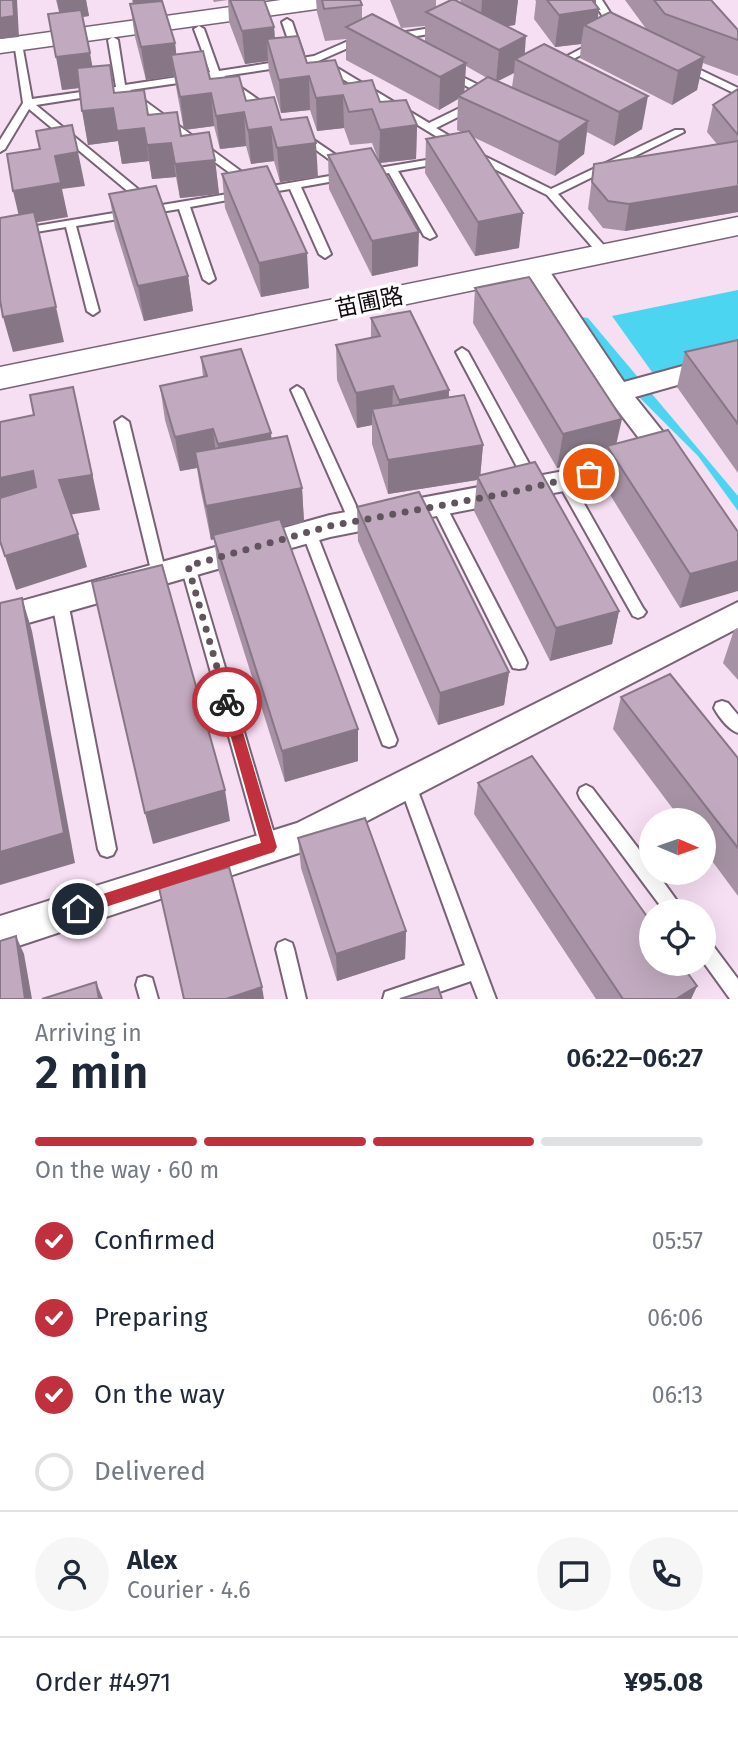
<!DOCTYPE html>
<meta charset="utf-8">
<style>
:root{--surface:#fff;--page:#f6f6f7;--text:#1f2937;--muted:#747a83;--line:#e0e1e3;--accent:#c1313d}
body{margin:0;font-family:"Fira Sans","Noto Sans SC",sans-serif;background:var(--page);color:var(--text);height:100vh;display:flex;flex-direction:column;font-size:26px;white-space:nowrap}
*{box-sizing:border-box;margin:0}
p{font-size:23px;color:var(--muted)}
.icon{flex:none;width:38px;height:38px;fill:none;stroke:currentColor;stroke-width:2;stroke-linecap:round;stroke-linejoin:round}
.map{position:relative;height:999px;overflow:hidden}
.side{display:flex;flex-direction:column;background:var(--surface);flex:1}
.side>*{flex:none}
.needle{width:46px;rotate:92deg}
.tools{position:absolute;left:639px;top:808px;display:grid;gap:14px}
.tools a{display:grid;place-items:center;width:77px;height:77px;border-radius:50%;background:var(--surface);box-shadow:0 7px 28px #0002;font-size:35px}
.pin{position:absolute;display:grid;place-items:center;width:60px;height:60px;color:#fff;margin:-30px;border:4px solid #fff;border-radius:50%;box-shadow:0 2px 7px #0007}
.courier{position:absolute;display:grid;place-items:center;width:70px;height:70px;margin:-35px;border:5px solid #c1313d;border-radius:50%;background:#fff;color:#222;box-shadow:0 2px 9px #0007}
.headline em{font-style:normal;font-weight:600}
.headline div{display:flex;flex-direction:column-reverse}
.headline{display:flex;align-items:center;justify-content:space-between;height:119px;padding:0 35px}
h1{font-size:46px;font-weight:600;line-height:52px}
.bar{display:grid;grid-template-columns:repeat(4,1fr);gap:10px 7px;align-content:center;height:84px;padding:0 35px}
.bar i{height:9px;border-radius:5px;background:var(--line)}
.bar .current{background:var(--accent)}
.bar p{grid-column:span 4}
.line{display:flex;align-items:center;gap:18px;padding:0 35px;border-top:2px solid var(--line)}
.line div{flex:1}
.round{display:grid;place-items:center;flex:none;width:74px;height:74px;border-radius:37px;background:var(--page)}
ol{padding:0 35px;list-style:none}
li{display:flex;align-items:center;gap:21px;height:77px}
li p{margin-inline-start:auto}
li .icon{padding:7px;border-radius:50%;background:var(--accent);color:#fff;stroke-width:4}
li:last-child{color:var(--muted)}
li i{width:38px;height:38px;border:4px solid var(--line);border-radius:50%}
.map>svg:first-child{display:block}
.water{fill:#4bd5f1}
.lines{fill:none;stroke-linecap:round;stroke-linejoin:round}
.service-casing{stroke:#786376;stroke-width:4}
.minor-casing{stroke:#786376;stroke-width:4}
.tertiary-casing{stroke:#786376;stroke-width:3}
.service{fill:#fff;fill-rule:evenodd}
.minor{fill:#fff;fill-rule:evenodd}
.tertiary{fill:#fff;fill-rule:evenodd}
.wall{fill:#a692a4;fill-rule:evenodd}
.shaded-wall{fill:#877786}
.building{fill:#c1aabf;stroke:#877786;stroke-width:2}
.route{fill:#c1313d}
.done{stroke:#61545f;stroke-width:7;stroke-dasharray:0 12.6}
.labels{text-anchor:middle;stroke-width:7;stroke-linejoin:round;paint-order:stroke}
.street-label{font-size:23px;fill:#110910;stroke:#fff}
</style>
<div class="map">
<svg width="738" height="999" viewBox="0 0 738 999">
<rect width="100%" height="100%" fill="#f6def3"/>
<g class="water">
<path d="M738,290V351L657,379L612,316Z"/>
<path d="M555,313L588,318L738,496V511L698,456Z"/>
</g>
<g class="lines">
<defs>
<g id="service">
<path d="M592,0H602L620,28L618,30H612Z"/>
<path d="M287,19L292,22L303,54L301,56L293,54L282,22Z"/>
<path d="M199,26L204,29L219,71L314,56L346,42L363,40L368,43L348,48L316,62L224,76L272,109V113L268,114L213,78L130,90L253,180V184H245L119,92L36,105L150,199V203H142L29,109L5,149L0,152V140L23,103L14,42L22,44L32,99L116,87L108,40L113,37L118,40L125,85L210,72L194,29Z"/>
<path d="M443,26L448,29L446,31L394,40L389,37L394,34Z"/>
<path d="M594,42L602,44L558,67L550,65Z"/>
<path d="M323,63H329L429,123L470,103H478V107L436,128L478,153L551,189L675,130H683L684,132L558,194L609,251L611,254L605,258L601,257L547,195L470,157L323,67Z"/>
<path d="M682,64H688L738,88V95L682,68Z"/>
<path d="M450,71L495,93L496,95L487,97L447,76V72Z"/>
<path d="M302,132L349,164V168H341L298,137V133Z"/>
<path d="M444,157L448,158V162L398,171L436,236L430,239L424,236L389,173L367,176L362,173L367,170Z"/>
<path d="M347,173L351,174V178L301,187L331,254L325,258L319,254L290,189L260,194L255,191L260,188Z"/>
<path d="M240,192L246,195L244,197L190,207L215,279L209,283L203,279L179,209L76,226L99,311L93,315L87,311L66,227L0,238V232Z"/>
<path d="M462,348L468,352L538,480L536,484H526L524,480L456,352Z"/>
<path d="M297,386L303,390L363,521L361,525H351L349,521L291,390Z"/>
<path d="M122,417L129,422L166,574L164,578H154L152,574L115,422Z"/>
<path d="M564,476L569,477L643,608L646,612L643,616L638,618L633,616L557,481Z"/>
<path d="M439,501L446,506L525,658L527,663L525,668L519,669L513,668L432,506Z"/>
<path d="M309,527L314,528L316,532L397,740L395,745L389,747L383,745L381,740L302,532L304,528Z"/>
<path d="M188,560L193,562L195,566L278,847L275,853L269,855L263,853L260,847L181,566L183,562Z"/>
<path d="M60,596L65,598L68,602L116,849L113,855L107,857L101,855L98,849L52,602L55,598Z"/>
<path d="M722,701L728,703L738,715V733C728,729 719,717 714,708L716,703Z"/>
<path d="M407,776L413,778L415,783L496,999H478L471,981L419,999H383L385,992L465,965L399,783L401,778Z"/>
<path d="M586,785L592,788L651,865V873H657L685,912H665L580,798L578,793L580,788Z"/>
<path d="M285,940L292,943L294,949L306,999H288L276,949L278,943Z"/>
<path d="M704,940L711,943L738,979V999H730L704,963Z"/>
<path d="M145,976L152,978L158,999H140L136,985L138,978Z"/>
</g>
<g id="minor">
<path d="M536,261L544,263L624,382L738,351V368L635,397L682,456L686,463L682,470C667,474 662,470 653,458L650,465L564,491L330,537L0,631V607L330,515L564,471L640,448L648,450L609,399L524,268L528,263Z"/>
<path d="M738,602V628L317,847L0,952V916L297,823Z"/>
</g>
<g id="tertiary">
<path d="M281,0H342L339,5L331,7L0,53V39Z"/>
<path d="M738,217V235L0,389V367Z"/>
</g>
</defs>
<use href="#service" class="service-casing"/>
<use href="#minor" class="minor-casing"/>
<use href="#tertiary" class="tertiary-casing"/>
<use href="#service" class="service"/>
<use href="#minor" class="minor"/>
<use href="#tertiary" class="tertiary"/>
</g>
<g class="wall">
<path d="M56,0H86L89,16L82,17L92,66L114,93L181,136L215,160L219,194L180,198L176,177L152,179L149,161L122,164L118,141L88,145L79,88L62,90L59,12Z"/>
<path d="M132,0H162L175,43L176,54L210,79L281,120L318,177L280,182L274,161L251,164L246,146L220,149L214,126L184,130L174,76L146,80L135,37L130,4H133Z"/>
<path d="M213,0H264L274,27L275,38L307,63L380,102L417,125L416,159L380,163L418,266L372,276L329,189L328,155L378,159L372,143L350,145L344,128L317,131L310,110L281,113L269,72L268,61L245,64L229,22L228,0L214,2Z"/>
<path d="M316,0H360L362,5V19L425,41V26L401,28L390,0H436V7L462,4L460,0H518L515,25L508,26L524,54L544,44L642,129L614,146L587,132L584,154L555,176L473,137L519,248L475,256L425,173L426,139L463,133L457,130L458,99L439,110L346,60V39L325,41L317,12ZM466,66L487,78L464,93ZM514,73L512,87L498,81Z"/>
<path d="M535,0H596V4L598,18L647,30L625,0H711L738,30V76L703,63L697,90L672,105L580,58L581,44L555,47L534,19L536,1Z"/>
<path d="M738,89V212L625,231L603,228L588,209L594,164L717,144L707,132L713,105Z"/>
<path d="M222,174L309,288L261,297L225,208Z"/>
<path d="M109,194L188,276L193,311L144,321L115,228Z"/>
<path d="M475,288L617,443L738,532L680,608L601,480L605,456L557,468L473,323Z"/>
<path d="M371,318L449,390V397L483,445L480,476L619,611L612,644L550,661L474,511L477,480L388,494L372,444V425L357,428L337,380L336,345L371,338Z"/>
<path d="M738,340V473L677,387L685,352Z"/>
<path d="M201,357L271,433V439L302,488L304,522L283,526L358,729V761L285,782L218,569L214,539L211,540L200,487L197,468L180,471L165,420L160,386L203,377Z"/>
<path d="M357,507L509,672L504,705L438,725L358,541Z"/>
<path d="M738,628V680L723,663L734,630Z"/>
<path d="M621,697L738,758V896L704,850V821H682L613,729Z"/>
<path d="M478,783L697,986L691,999H596L474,814Z"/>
<path d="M298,838L406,931L405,959L337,981L301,868Z"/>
</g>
<g class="shaded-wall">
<path d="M13,0H17L19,37L0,39V18Z"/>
<path d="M57,0H86L89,16L61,20Z"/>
<path d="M133,0H162V6L135,10Z"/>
<path d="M482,0H518L515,25L480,30Z"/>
<path d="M581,0H596L595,10L599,9L596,31L584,25L581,44L555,47L559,15Z"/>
<path d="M274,27L276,59L267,39L268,61L245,64L242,31Z"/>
<path d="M526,36L524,64L515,59L514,73L496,82L499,50Z"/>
<path d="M175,43L179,76L171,55L174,76L146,80L141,47Z"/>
<path d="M90,53L96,86L62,90L56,57Z"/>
<path d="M704,57L697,90L672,105L678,71Z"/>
<path d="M466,63L464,96H458V99L439,110L440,77Z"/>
<path d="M309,76L310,110L281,113L279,80Z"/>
<path d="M211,93L214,126L184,130L180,97Z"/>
<path d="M343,95L344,128L317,131L316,98Z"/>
<path d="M648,96L642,129L614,146L619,112Z"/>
<path d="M113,108L144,128L149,161L122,164L118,141L88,145L82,111Z"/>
<path d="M244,112L246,146L220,149L216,116Z"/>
<path d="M588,121L584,154L555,176L559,142Z"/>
<path d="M417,125L416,159L379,163L380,130Z"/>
<path d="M271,127L274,161L251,164L248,130Z"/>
<path d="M171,143L176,177L152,179L147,145Z"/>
<path d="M316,143L318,177L280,182L277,148Z"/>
<path d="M78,152L85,186L62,189L68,217L21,225L13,191L55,156Z"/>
<path d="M215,160L219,194L180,198L175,164Z"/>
<path d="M738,186V212L625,231L629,204Z"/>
<path d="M523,213L519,248L475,256L478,222Z"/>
<path d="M419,232L418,266L372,276V241Z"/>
<path d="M307,253L309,288L261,297L259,263Z"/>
<path d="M188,276L193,311L144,321L138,286Z"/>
<path d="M56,307L64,342L13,352L3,317Z"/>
<path d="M393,386L392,420L372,409V425L357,428L356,393Z"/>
<path d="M449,390L447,424L399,435V400Z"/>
<path d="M622,419L614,454L607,446L605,456L557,468L563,434Z"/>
<path d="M81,421L100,510L68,515L59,480Z"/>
<path d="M213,429L217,463L195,452L197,468L180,471L175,437Z"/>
<path d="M271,433L274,467L222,479L218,444Z"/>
<path d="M483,445L480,479L477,476V480L388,494V460Z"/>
<path d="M33,471L43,505L0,506V478Z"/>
<path d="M302,488L304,522L214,539L213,535L214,539L211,540L206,506Z"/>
<path d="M78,534L87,567L16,590L5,556Z"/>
<path d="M738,561V591L680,608L690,574Z"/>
<path d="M22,598L32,631L75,863L0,885V852Z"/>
<path d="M619,611L612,644L550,661L556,628Z"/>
<path d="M509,672L504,705L438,725L440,693Z"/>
<path d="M358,729V761L285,782L282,751Z"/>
<path d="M225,790L230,821L153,844L145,813Z"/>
<path d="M406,931L405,959L337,981L336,954Z"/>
<path d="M16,936L24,954L32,999H25Z"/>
<path d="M96,982L103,999H99Z"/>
<path d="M697,986L691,999H676Z"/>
<path d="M262,987L264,999H226Z"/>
</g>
<g class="building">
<path d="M0,0H13L14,16L0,18Z"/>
<path d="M230,0H264L274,27L242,31Z"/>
<path d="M322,0H360L362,5L324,9Z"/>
<path d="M451,0H455L526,36L499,50L426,12Z"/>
<path d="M547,0H592L599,9L559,15Z"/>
<path d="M654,0H711L738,30V40L665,14Z"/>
<path d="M162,1L175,43L141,47L130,4Z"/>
<path d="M81,10L90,53L56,57L48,14Z"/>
<path d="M610,12L704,57L678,71L584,25Z"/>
<path d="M372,14L466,63L440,77L346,27Z"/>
<path d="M298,36L307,63L335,60L344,84L372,80L380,102L406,100L417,125L380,130L372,109L349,112L343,95L316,98L309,76L279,80L267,39Z"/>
<path d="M544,44L648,96L619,112L515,59Z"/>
<path d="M203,51L210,79L239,76L246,101L274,97L281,120L307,117L316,143L277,148L271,127L248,130L244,112L216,116L211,93L180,97L171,55Z"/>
<path d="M110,65L114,93L144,90L148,115L177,112L181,136L209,132L215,160L175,164L171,143L147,145L144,128L117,131L113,108L82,111L77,68Z"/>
<path d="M488,77L588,121L559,142L458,96Z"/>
<path d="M738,89V135L713,105Z"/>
<path d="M72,125L78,152L55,156L61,183L13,191L7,154L40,149L36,131Z"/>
<path d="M469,131L523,213L478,222L426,139Z"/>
<path d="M738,141V186L629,204L608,201L592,182L594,164Z"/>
<path d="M371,148L419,232L372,241L328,155Z"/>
<path d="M267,166L307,253L259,263L222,174Z"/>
<path d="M156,186L188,276L138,286L109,194Z"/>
<path d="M34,212L56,307L3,317L0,300V218Z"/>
<path d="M529,277L622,419L563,434L475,288Z"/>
<path d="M410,311L449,390L399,400L393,386L356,393L336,345L380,336L371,318Z"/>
<path d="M738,340V424L685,352Z"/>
<path d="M241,349L271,433L218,444L213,429L175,437L160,386L207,376L201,357Z"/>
<path d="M73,387L92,475L59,480L78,534L5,556L0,541V498L36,487L33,471L0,478V422L34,415L30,395Z"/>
<path d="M464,395L483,445L388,460L372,409Z"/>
<path d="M668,430L738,532V561L690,574L607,446Z"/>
<path d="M287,436L302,488L206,506L195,452Z"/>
<path d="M535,462L619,611L556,628L477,476Z"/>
<path d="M419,492L509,672L440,693L357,507Z"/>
<path d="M280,519L358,729L282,751L213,535Z"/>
<path d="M162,565L225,790L145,813L92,582Z"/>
<path d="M22,598L64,833L0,852V603Z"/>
<path d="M670,674L738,758V848L621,697Z"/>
<path d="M532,756L651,922V964H681L697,986L676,999H623L478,783Z"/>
<path d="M365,818L406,931L336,954L298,838Z"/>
<path d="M229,867L262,987L226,999H184L159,888Z"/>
<path d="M16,936L25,999H0V941Z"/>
<path d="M96,982L99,999H42Z"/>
<path d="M438,987L442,999H400Z"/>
</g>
<path class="route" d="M227,697L234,702L277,847L274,852L78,916L73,914L70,909L73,904L78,902L261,843L221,702Z"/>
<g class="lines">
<path class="done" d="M227,702L188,566L330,526L508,493L589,474"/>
</g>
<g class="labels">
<g class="street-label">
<text transform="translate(369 302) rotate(-12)" y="8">苗圃路</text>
</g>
</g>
</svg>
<div class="tools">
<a><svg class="needle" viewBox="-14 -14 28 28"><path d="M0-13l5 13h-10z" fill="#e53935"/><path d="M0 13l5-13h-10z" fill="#747a83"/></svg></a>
<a><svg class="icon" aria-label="locate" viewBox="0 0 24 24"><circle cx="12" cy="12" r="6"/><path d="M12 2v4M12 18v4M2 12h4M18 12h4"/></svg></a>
</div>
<div class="pin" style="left:589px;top:474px;background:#ea580c"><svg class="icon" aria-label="bag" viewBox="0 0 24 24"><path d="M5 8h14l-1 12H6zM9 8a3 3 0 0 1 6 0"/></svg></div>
<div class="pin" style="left:78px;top:909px;background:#1f2937"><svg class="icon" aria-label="home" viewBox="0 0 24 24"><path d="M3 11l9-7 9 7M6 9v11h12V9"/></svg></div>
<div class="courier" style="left:227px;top:702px"><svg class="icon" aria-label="bike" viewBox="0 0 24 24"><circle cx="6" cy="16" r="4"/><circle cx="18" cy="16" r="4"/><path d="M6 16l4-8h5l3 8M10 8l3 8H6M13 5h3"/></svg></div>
</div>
<section class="side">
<div class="headline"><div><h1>2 min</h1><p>Arriving in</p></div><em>06:22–06:27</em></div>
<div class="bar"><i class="current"></i><i class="current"></i><i class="current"></i><i></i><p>On the way · 60 m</p></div>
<ol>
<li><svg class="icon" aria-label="check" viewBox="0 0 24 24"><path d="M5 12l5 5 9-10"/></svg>Confirmed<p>05:57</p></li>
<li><svg class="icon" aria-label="check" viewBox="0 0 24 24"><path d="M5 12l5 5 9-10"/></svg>Preparing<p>06:06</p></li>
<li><svg class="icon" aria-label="check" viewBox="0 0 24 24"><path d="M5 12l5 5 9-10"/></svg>On the way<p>06:13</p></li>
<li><i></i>Delivered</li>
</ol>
<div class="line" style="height:126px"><a class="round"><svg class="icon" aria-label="person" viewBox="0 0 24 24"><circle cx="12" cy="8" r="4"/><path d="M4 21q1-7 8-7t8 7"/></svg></a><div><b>Alex</b><p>Courier · 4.6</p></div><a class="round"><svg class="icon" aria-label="chat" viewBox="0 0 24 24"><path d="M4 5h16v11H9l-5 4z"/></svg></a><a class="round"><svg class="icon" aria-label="phone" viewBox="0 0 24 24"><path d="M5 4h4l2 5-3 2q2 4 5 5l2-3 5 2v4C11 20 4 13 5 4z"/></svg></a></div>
<div class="line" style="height:91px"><div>Order #4971</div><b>¥95.08</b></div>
</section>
